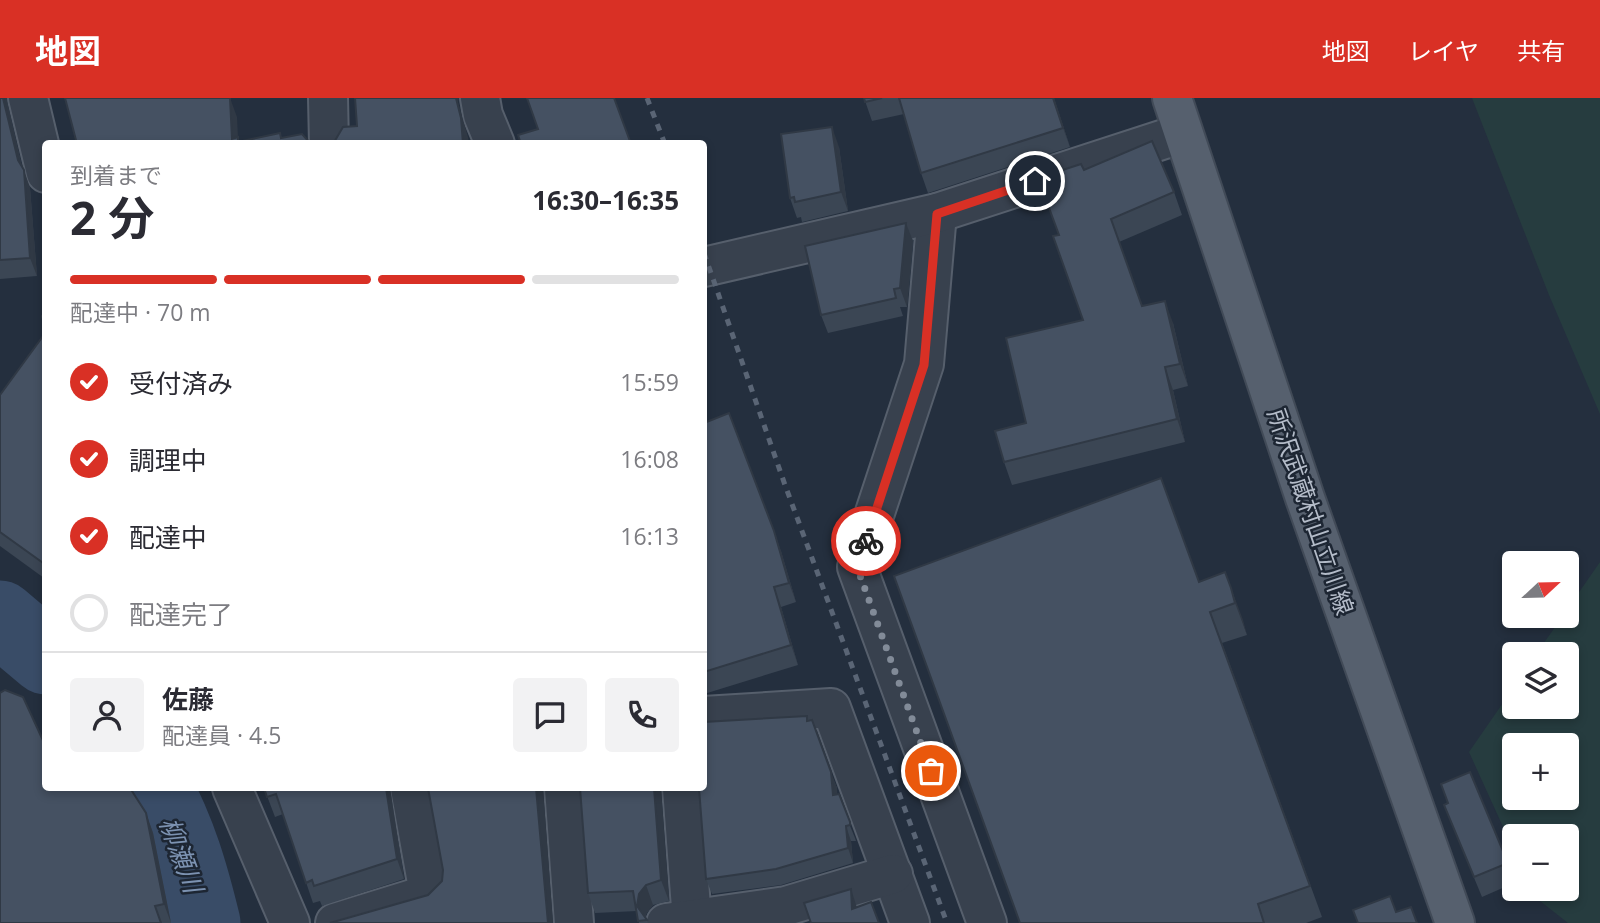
<!DOCTYPE html>
<html lang="ja">
<meta charset="utf-8">
<style>
:root{--surface:#fff;--page:#f2f2f3;--text:#2b2b33;--muted:#7c7c81;--line:#e1e1e2;--accent:#d93025}
body{margin:0;font-family:"Open Sans","Noto Sans JP",sans-serif;background:var(--page);color:var(--text);height:100vh;display:flex;flex-direction:column;font-size:26px;white-space:nowrap}
*{box-sizing:border-box;margin:0}
p{font-size:23px;color:var(--muted)}
.icon{flex:none;width:38px;height:38px;fill:none;stroke:currentColor;stroke-width:2;stroke-linecap:round;stroke-linejoin:round}
.map{position:relative;flex:1;overflow:hidden}
.sheet{position:absolute;left:42px;top:42px;width:665px;height:651px;display:flex;flex-direction:column;background:var(--surface);border-radius:7px;box-shadow:0 4px 10px #0003}
.sheet>*{flex:none}
.needle{width:46px;rotate:68deg}
.buttons{position:absolute;left:1502px;top:453px;display:grid;gap:14px}
.buttons a{display:grid;place-items:center;width:77px;height:77px;border-radius:7px;background:var(--surface);box-shadow:0 4px 10px #0003;font-size:35px}
.pin{position:absolute;display:grid;place-items:center;width:60px;height:60px;color:#fff;margin:-30px;border:4px solid #fff;border-radius:50%;box-shadow:0 2px 7px #0007}
.courier{position:absolute;display:grid;place-items:center;width:70px;height:70px;margin:-35px;border:5px solid #d93025;border-radius:50%;background:#fff;color:#222;box-shadow:0 2px 9px #0007}
.overview em{font-style:normal;font-weight:700}
.overview div{display:flex;flex-direction:column-reverse}
.overview{display:flex;align-items:center;justify-content:space-between;height:119px;padding:0 28px}
h1{font-size:46px;font-weight:700;line-height:52px}
.bar{display:grid;grid-template-columns:repeat(4,1fr);gap:10px 7px;align-content:center;height:84px;padding:0 28px}
.bar i{height:9px;border-radius:5px;background:var(--line)}
.bar .active{background:var(--accent)}
.bar p{grid-column:span 4}
.line{display:flex;align-items:center;gap:18px;padding:0 28px;border-top:2px solid var(--line)}
.line div{flex:1}
.round{display:grid;place-items:center;flex:none;width:74px;height:74px;border-radius:7px;background:var(--page)}
ol{padding:0 28px;list-style:none}
li{display:flex;align-items:center;gap:21px;height:77px}
li p{margin-inline-start:auto}
li .icon{padding:7px;border-radius:50%;background:var(--accent);color:#fff;stroke-width:4}
li:last-child{color:var(--muted)}
li i{width:38px;height:38px;border:4px solid var(--line);border-radius:50%}
header{display:flex;align-items:center;gap:42px;box-sizing:border-box;height:98px;padding:0 35px;background:var(--accent);color:#fff}
header strong{font-size:33px}
nav{display:flex;gap:38px;margin-inline-start:auto;font-size:24px}
.map>svg:first-child{display:block}
.green{fill:#263c3f;fill-rule:evenodd}
.lines{fill:none;stroke-linecap:round;stroke-linejoin:round}
.river{stroke:#394c67;stroke-width:75}
.minor-casing{stroke:#565f6c;stroke-width:42}
.major-casing{stroke:#414a57;stroke-width:42}
.minor{stroke:#38414e;stroke-width:38}
.major{stroke:#56606e;stroke-width:38}
.rail{stroke:#5a6575;stroke-width:5;stroke-dasharray:7 7;stroke-linecap:butt}
.wall{fill:#3b4654}
.shaded-wall{fill:#303945}
.building{fill:#455162;stroke:#303945;stroke-width:2}
.done{stroke:#828b98;stroke-width:7;stroke-dasharray:0 12.6}
.route{stroke:#d93025;stroke-width:9}
.labels{text-anchor:middle;stroke-width:5;stroke-linejoin:round;paint-order:stroke}
.street-label{font-size:24px;fill:#b4bcc9;stroke:#1d2633}
.water-label{font-size:26px;font-style:italic;fill:#7c92b1;stroke:#1d2633}
</style>
<header>
<strong>地図</strong>
<nav><a>地図</a><a>レイヤ</a><a>共有</a></nav>
</header>
<div class="map">
<svg width="1600" height="825" viewBox="0 0 1600 825">
<rect width="100%" height="100%" fill="#242f3e"/>
<g class="green">
<path d="M1472,0H1600V316L1549,197Z"/>
<path d="M1600,464V825H1568L1535,799L1531,791H1566V738H1514V753L1469,654L1514,589V609H1566V556H1536L1563,518H1566V513ZM1514,648H1566V700H1514Z"/>
</g>
<g class="lines">
<g class="river">
<path d="M0,520L46,559"/>
<path d="M155,690C179,734 191,776 203,825"/>
</g>
<defs>
<g id="minor">
<path d="M28,0L46,75"/>
<path d="M328,0L329,46"/>
<path d="M480,0L483,17L495,46"/>
<path d="M937,115L924,266L857,469L987,825"/>
<path d="M704,169L937,115L1183,35"/>
<path d="M704,618L831,610L910,825"/>
<path d="M232,690L290,825"/>
<path d="M564,690L574,825"/>
<path d="M682,690L692,823"/>
<path d="M335,825L429,796L410,690"/>
<path d="M666,825L786,808L893,776"/>
</g>
<path id="major" d="M1172,0L1305,400L1455,825"/>
</defs>
<use href="#minor" class="minor-casing"/>
<use href="#major" class="major-casing"/>
<use href="#minor" class="minor"/>
<use href="#major" class="major"/>
<g class="rail">
<path d="M647,0L665,46"/>
<path d="M704,155L785,387L947,825"/>
</g>
</g>
<g class="wall">
<path d="M0,0H7V4L22,69L30,90L37,178L0,181Z"/>
<path d="M864,0H1054L1070,49L928,95L921,75L904,16L872,23Z"/>
<path d="M839,49L848,113L802,124L801,119L797,120L790,100Z"/>
<path d="M1084,72L1174,94L1182,117L1119,144L1142,208L1173,225L1188,288L1173,292L1185,344L1012,387L1004,364L1083,222L1059,137Z"/>
<path d="M906,125L913,143L907,209H900L903,218L828,235L821,217Z"/>
<path d="M46,234V484L44,480L0,448V297Z"/>
<path d="M704,325L781,453L796,504L781,509L798,567L704,596Z"/>
<path d="M1199,484L1231,490L1247,537L1222,545L1322,819L1306,825H1020Z"/>
<path d="M807,618L837,690V696L855,740L856,743H851L853,765L781,787L712,796L706,781Z"/>
<path d="M1441,686L1508,765L1514,781V785L1482,799L1444,707L1448,705Z"/>
<path d="M46,690L146,715L153,735L171,825H0Z"/>
<path d="M264,690H390L404,781L322,808L320,803L313,805L283,716L275,719Z"/>
<path d="M660,692L669,803L653,807L646,816V821L648,825H639L637,813L595,815L588,795Z"/>
</g>
<g class="shaded-wall">
<path d="M3,0H7V4L24,77V72L30,90L37,178L30,160L18,62Z"/>
<path d="M230,0L237,19L238,40L240,46L232,41Z"/>
<path d="M456,0H459L458,4L468,39L469,46H463Z"/>
<path d="M1053,0H1054L1070,49L1063,30Z"/>
<path d="M832,29L839,49L848,113L841,94Z"/>
<path d="M906,125L913,143L907,209L900,190Z"/>
<path d="M1165,203L1173,225L1188,288L1180,266Z"/>
<path d="M1165,269L1173,292L1185,344L1177,321Z"/>
<path d="M774,433L781,453L796,504L789,485Z"/>
<path d="M774,489L781,509L798,567L791,547Z"/>
<path d="M1231,490L1243,522L1247,537L1235,505Z"/>
<path d="M831,674L837,690L838,712L833,697Z"/>
<path d="M386,690H390L404,781L397,761Z"/>
<path d="M536,690H543L553,825H548Z"/>
<path d="M654,690H661L669,803L661,782Z"/>
<path d="M146,715L153,735L171,825L164,806Z"/>
<path d="M846,728L851,743L853,765L848,750Z"/>
<path d="M646,787L653,807L646,816L645,822L637,808L639,796Z"/>
<path d="M851,791L857,810L852,811Z"/>
</g>
<g class="building">
<path d="M0,0H3L18,62L24,72L30,160L0,162Z"/>
<path d="M65,0H230L232,41L238,39V44L280,35L281,40L302,36L311,46H77Z"/>
<path d="M355,0H456L461,20L463,46H333L343,29L357,28Z"/>
<path d="M527,0H614L631,46H521L518,37L538,31Z"/>
<path d="M864,0H882L865,4Z"/>
<path d="M899,0H1053L1063,30L921,75Z"/>
<path d="M832,29L841,94L795,104L794,99L790,100L781,36Z"/>
<path d="M1152,43L1174,94L1111,121L1142,208L1165,203L1180,266L1165,269L1177,321L1004,364L995,333L1026,325L1006,240L1083,222L1053,138L1059,137L1038,80L1081,66L1084,72Z"/>
<path d="M906,125L900,190L894,191L896,200L821,217L805,148Z"/>
<path d="M46,214V231L42,218Z"/>
<path d="M46,234V467L0,434V297Z"/>
<path d="M729,315L774,433L789,485L774,489L791,547L704,574V325Z"/>
<path d="M1161,380L1199,484L1225,474L1231,490L1235,505L1210,514L1310,788L1258,806L1264,825H1020L894,478Z"/>
<path d="M5,592L23,599L46,649V690H130L146,715L164,806L155,808L161,825H0V595Z"/>
<path d="M807,618V623L812,622L831,674L833,697L839,696L850,724V727L846,728L848,750L776,771L706,781L699,690H704V624Z"/>
<path d="M1470,674L1508,765L1474,779L1444,707L1448,705L1441,686Z"/>
<path d="M264,690H386L397,761L314,788L312,782L306,785L276,696L267,699Z"/>
<path d="M428,690H536L548,825H330L428,797L442,783L443,772Z"/>
<path d="M580,690H654L661,782L646,787L639,796L637,808L647,822L638,823L633,793L588,795Z"/>
<path d="M851,791L852,811L871,804L879,825H811L804,805Z"/>
<path d="M1390,798L1396,814L1411,809L1417,825H1358L1353,812Z"/>
</g>
<g class="lines">
<path class="done" d="M866,443L857,469L931,673"/>
<path class="route" d="M866,443L924,267L937,116L1035,83"/>
</g>
<g class="labels">
<g class="street-label">
<text transform="translate(1310 414) rotate(71)" y="8">所沢武蔵村山立川線</text>
</g>
<g class="water-label">
<text transform="translate(181 757) rotate(70)" y="9">柳瀬川</text>
</g>
</g>
</svg>
<div class="buttons">
<a><svg class="needle" viewBox="-14 -14 28 28"><path d="M0-13l5 13h-10z" fill="#e53935"/><path d="M0 13l5-13h-10z" fill="#7c7c81"/></svg></a>
<a><svg class="icon" aria-label="layers" viewBox="0 0 24 24"><path d="M12 4l9 5-9 5-9-5zM3 14l9 5 9-5"/></svg></a>
<a>+</a>
<a>−</a>
</div>
<div class="pin" style="left:931px;top:673px;background:#ea580c"><svg class="icon" aria-label="bag" viewBox="0 0 24 24"><path d="M5 8h14l-1 12H6zM9 8a3 3 0 0 1 6 0"/></svg></div>
<div class="pin" style="left:1035px;top:83px;background:#1f2937"><svg class="icon" aria-label="home" viewBox="0 0 24 24"><path d="M3 11l9-7 9 7M6 9v11h12V9"/></svg></div>
<div class="courier" style="left:866px;top:443px"><svg class="icon" aria-label="bike" viewBox="0 0 24 24"><circle cx="6" cy="16" r="4"/><circle cx="18" cy="16" r="4"/><path d="M6 16l4-8h5l3 8M10 8l3 8H6M13 5h3"/></svg></div>
<section class="sheet">
<div class="overview"><div><h1>2 分</h1><p>到着まで</p></div><em>16:30–16:35</em></div>
<div class="bar"><i class="active"></i><i class="active"></i><i class="active"></i><i></i><p>配達中 · 70 m</p></div>
<ol>
<li><svg class="icon" aria-label="check" viewBox="0 0 24 24"><path d="M5 12l5 5 9-10"/></svg>受付済み<p>15:59</p></li>
<li><svg class="icon" aria-label="check" viewBox="0 0 24 24"><path d="M5 12l5 5 9-10"/></svg>調理中<p>16:08</p></li>
<li><svg class="icon" aria-label="check" viewBox="0 0 24 24"><path d="M5 12l5 5 9-10"/></svg>配達中<p>16:13</p></li>
<li><i></i>配達完了</li>
</ol>
<div class="line" style="height:126px"><a class="round"><svg class="icon" aria-label="person" viewBox="0 0 24 24"><circle cx="12" cy="8" r="4"/><path d="M4 21q1-7 8-7t8 7"/></svg></a><div><b>佐藤</b><p>配達員 · 4.5</p></div><a class="round"><svg class="icon" aria-label="chat" viewBox="0 0 24 24"><path d="M4 5h16v11H9l-5 4z"/></svg></a><a class="round"><svg class="icon" aria-label="phone" viewBox="0 0 24 24"><path d="M5 4h4l2 5-3 2q2 4 5 5l2-3 5 2v4C11 20 4 13 5 4z"/></svg></a></div>
</section>
</div>
